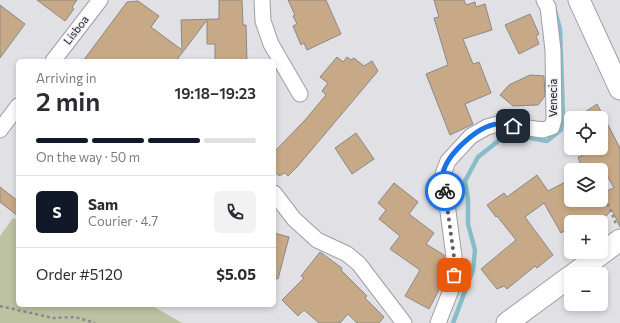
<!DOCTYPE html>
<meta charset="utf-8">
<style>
:root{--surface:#fff;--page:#f2f2f3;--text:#2b2b33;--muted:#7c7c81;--line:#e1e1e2;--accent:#111827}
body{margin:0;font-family:Commissioner,sans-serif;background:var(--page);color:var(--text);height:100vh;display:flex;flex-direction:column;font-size:15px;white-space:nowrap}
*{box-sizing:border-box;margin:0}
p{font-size:13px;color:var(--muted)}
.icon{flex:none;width:22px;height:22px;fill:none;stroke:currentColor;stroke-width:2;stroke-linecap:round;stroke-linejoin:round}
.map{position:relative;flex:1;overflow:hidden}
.panel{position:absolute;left:16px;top:59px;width:260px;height:248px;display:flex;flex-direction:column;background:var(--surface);border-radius:6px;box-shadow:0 2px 6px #0003}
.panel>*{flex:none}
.tools{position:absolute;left:564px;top:111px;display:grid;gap:8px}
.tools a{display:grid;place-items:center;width:44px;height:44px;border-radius:6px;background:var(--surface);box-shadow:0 2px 6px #0003;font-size:20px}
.pin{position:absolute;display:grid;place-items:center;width:34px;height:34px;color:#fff;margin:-17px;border-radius:8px;box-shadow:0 2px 6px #0006}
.courier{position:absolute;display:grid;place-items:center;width:40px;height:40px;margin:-20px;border:3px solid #1a73e8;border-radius:50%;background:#fff;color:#222;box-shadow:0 1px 5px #0007}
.summary em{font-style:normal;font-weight:600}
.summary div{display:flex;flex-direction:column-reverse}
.summary{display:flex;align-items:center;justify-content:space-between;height:68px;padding:0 20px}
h1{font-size:26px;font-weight:600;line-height:30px}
.bar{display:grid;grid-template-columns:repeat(4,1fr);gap:6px 4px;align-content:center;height:48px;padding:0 20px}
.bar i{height:5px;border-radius:3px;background:var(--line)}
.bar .current{background:var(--accent)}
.bar p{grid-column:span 4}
.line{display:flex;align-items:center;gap:10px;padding:0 20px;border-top:1px solid var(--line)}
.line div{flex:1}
.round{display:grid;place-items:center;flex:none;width:42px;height:42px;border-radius:6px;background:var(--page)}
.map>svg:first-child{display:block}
.green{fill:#bdc2a2}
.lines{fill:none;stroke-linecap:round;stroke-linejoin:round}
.stream{stroke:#87bdca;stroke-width:4.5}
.building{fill:#c8a987;stroke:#8c8884}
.minor-casing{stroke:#9e9ea3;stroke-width:17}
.secondary-casing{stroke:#9e9ea3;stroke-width:23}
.path{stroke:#8a8a8e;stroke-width:2.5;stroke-dasharray:3 3;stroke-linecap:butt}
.minor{stroke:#fff;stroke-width:15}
.secondary{stroke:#fff;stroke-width:21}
.done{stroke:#606063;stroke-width:4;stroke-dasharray:0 7.2}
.route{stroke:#1a73e8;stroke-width:5}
.labels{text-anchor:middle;stroke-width:3;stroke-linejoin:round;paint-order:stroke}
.street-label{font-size:11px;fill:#1b1b1d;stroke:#ededf3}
</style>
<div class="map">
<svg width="620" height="323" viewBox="0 0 620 323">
<rect width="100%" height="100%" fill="#e0e0e5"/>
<path class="green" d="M13,218L18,220V305H151L182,323H0V236Z"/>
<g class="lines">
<path class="stream" d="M453,323L473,270L475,250L468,224V199L465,181L478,157L507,134L547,141L561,130L563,116L560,29L554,7"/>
</g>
<g class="building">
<path d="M37,0H77L72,7L74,9L65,21Z"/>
<path d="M219,0H242L243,25H246L247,61H215V44H207V20L176,61H83L127,2L138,1L159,16L151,27L182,50L181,20L219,19Z"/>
<path d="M288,0H326L341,34L307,50L304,43L301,45L293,26L297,24L293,16L295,15Z"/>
<path d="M434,0H464L466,5L475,2L476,7L485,4L492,30L463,39L473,64L479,62L491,93L465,104L473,124L450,135L426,74L448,65L434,18L439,17Z"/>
<path d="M0,5L25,24L0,58Z"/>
<path d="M530,14L539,34L536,36L539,44L519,54L505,25Z"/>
<path d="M337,57L343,62L347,57L351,60L354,58L364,66L372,61L378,71L297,167L288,176L285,173L279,176L274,171V152L305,120L326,95L322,91L328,83L320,77Z"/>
<path d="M530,75L544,76L545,96L538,105L513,106L500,95L509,85Z"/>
<path d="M597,104L620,148V227L612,210L600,222H598L596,217L584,222H571V227L561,233L544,203L525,217L553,255L537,268L535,266L507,289L504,286L497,289L481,269L516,240L497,216L496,217L487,205L504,193L507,197L537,175L548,191L571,179V200H601V193L614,188L604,170H582L578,157L582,156L580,148H601V118H576Z"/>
<path d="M356,133L374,159L352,174L335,148Z"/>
<path d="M394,183L418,202L409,214L434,233L426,244L444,255L446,263L445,278L429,309L405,296L420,270L390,249L400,236L379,219L386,210L378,203Z"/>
<path d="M0,187L18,201V216L0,202Z"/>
<path d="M274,233L289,237L278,279L274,278Z"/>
<path d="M320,252L342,268L341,270L367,296L365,298L384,317L379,323H357L348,314L340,323H319L304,310L298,316L282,300L304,278L301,276Z"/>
</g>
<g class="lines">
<defs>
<g id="minor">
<path d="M262,0L263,21L271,44L300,94"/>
<path d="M53,61L100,0"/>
<path d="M0,130L18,106"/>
<path d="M274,193L294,219L317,240L347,254L359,264L404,323"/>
<path d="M438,323L453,285L455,264L443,174L448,161L471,136L487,127L498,124L543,130L552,127L554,119L553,50L548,7L544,0"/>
</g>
<g id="secondary">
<path d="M579,0L620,89"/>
<path d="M574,274L620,240"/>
<path d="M507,323L571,276"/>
</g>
</defs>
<use href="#minor" class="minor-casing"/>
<use href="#secondary" class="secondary-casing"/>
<g class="path">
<path d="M601,187L616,224"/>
<path d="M0,306L53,318L75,317L95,323"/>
</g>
<use href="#minor" class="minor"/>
<use href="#secondary" class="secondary"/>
</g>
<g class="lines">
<path class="done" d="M445,191L455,264L454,275"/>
<path class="route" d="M445,191C444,186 442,178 443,173C447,154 478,126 497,124C502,124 508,125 513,126"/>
</g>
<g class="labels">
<g class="street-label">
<text transform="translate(76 30) rotate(-52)" y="4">Lisboa</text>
<text transform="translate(553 98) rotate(-90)" y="4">Venecia</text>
</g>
</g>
</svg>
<div class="tools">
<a><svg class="icon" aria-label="locate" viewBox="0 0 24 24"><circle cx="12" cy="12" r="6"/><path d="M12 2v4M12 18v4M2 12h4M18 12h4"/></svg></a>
<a><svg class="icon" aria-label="layers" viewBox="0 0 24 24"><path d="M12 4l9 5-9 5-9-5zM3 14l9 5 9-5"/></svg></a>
<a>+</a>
<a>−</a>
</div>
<div class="pin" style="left:454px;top:275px;background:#ea580c"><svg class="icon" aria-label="bag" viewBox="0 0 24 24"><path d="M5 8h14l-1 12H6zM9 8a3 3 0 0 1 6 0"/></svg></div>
<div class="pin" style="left:513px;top:126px;background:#1f2937"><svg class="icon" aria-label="home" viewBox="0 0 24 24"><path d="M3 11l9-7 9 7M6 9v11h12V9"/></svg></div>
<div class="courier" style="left:445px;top:191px"><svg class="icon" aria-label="bike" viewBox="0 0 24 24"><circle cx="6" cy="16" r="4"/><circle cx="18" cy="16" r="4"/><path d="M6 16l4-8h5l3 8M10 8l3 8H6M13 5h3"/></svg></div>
<section class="panel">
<div class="summary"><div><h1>2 min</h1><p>Arriving in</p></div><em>19:18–19:23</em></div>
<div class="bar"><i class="current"></i><i class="current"></i><i class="current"></i><i></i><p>On the way · 50 m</p></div>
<div class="line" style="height:72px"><b class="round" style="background:var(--accent);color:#fff">S</b><div><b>Sam</b><p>Courier · 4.7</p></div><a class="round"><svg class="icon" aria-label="phone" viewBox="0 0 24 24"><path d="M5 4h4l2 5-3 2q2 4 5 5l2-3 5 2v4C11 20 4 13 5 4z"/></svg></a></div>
<div class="line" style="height:52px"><div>Order #5120</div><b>$5.05</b></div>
</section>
</div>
